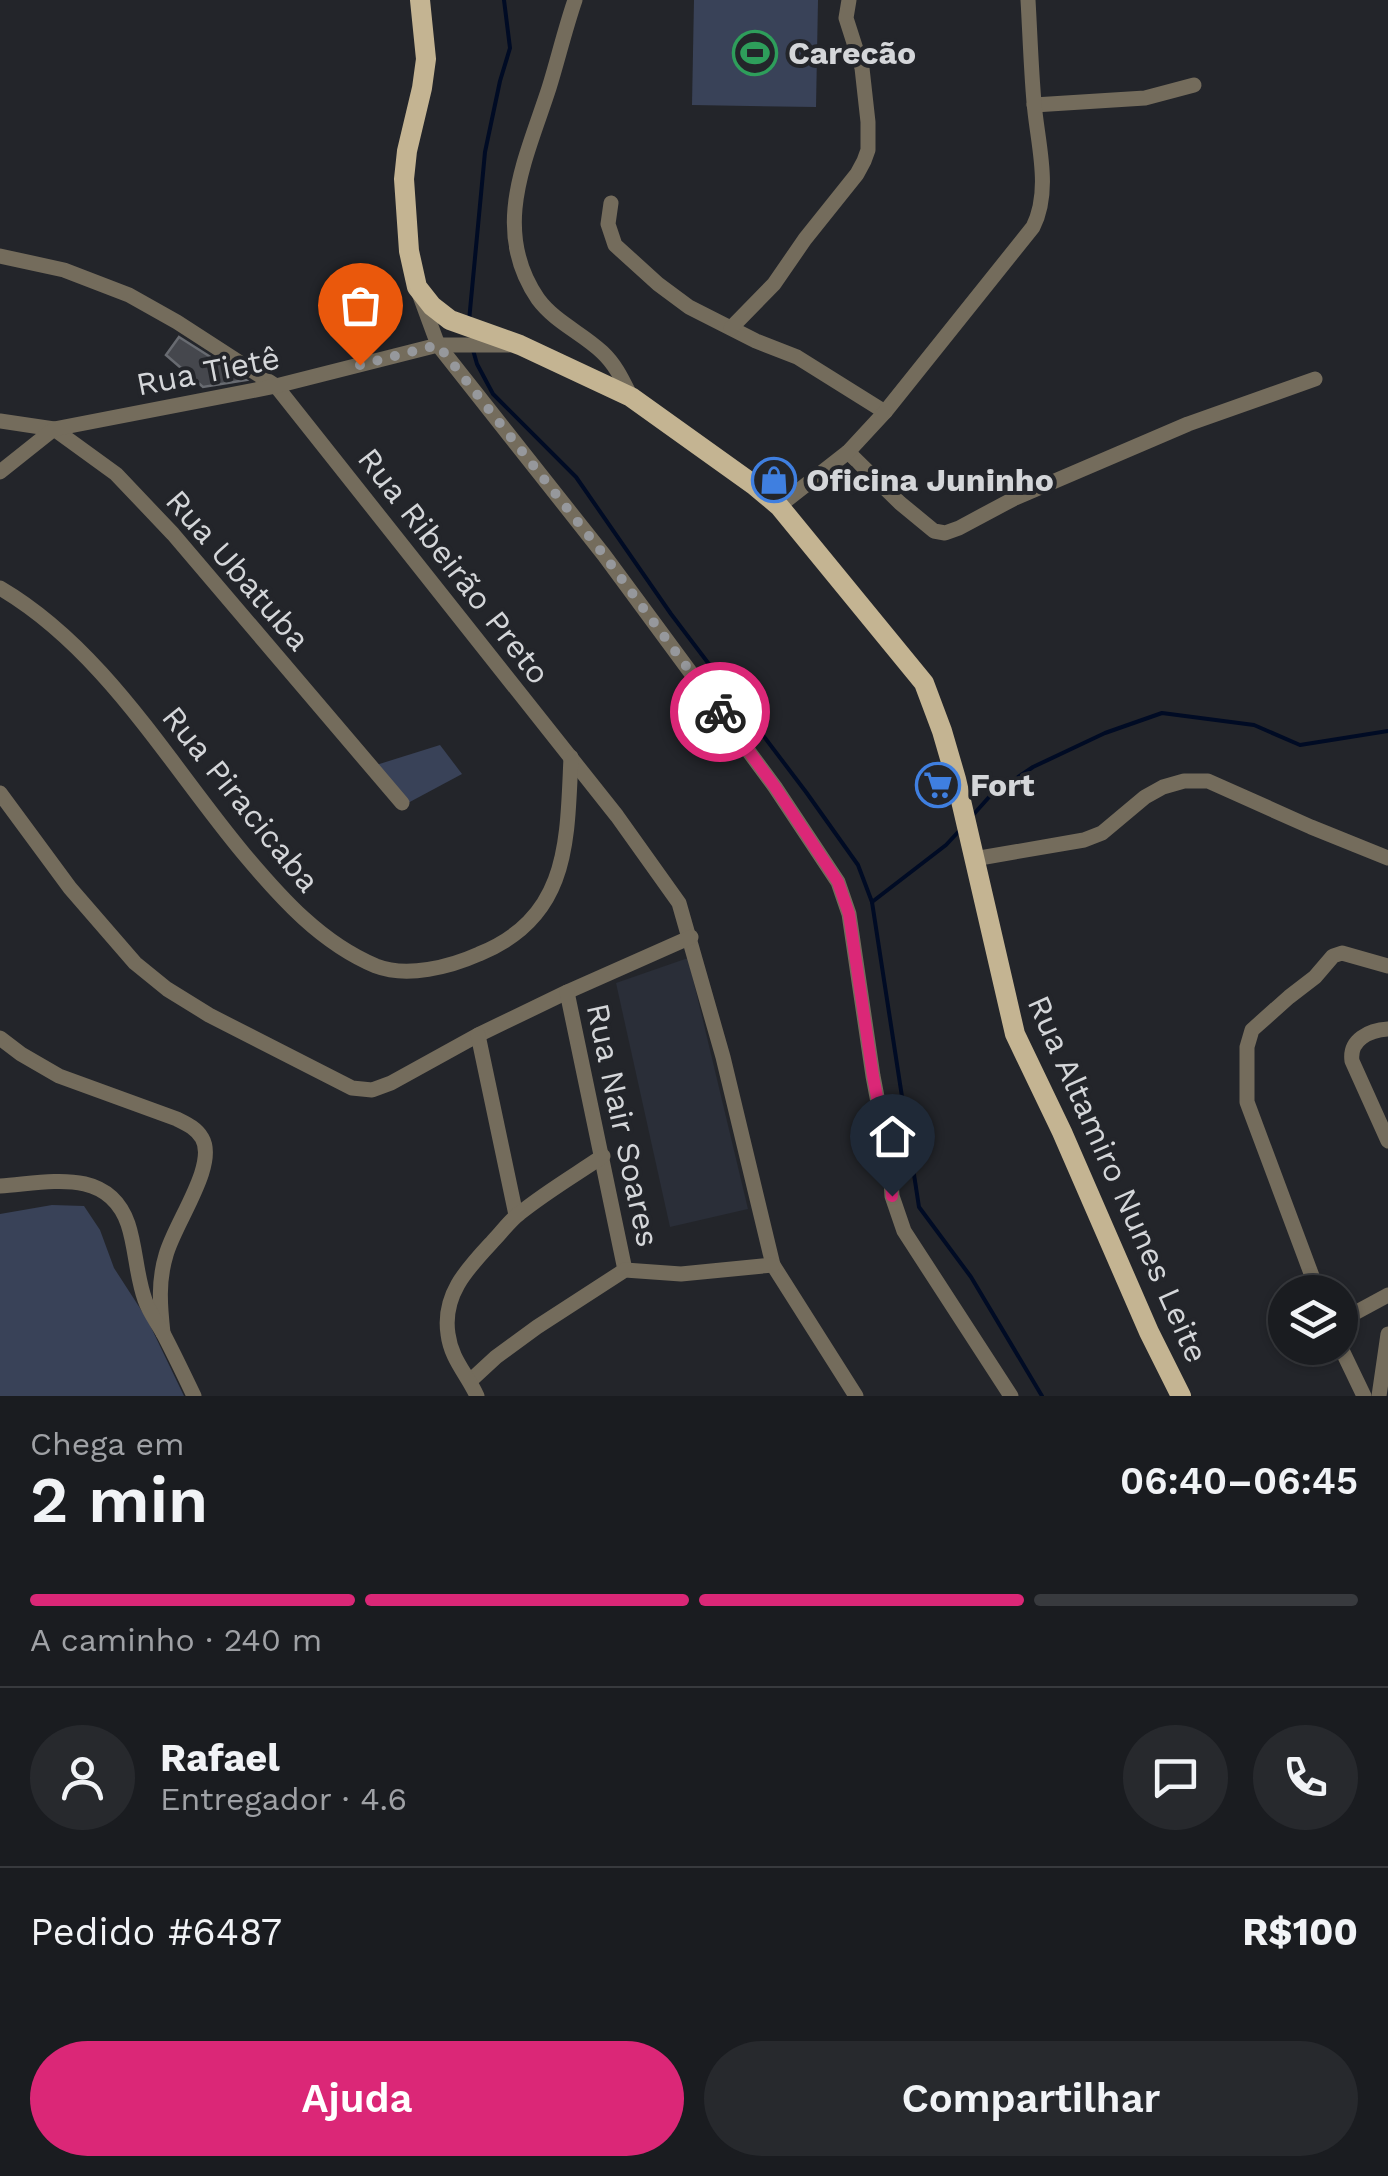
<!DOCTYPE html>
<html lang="pt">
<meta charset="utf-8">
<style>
:root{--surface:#1a1c20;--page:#27292d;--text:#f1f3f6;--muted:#9fa1a5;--line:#383a3e;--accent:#db2777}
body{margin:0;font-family:"Work Sans",sans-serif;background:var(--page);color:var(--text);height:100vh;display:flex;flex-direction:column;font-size:38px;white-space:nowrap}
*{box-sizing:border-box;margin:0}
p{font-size:32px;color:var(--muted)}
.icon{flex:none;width:55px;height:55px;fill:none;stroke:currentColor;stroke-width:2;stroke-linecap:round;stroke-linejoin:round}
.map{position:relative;height:1396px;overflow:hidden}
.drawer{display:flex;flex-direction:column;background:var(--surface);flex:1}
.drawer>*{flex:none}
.tools{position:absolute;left:1268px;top:1275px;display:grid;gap:20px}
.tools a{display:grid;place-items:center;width:90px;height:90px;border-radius:50%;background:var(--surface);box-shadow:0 2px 8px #0004,0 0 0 2px var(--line);font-size:50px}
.pin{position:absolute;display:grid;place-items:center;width:85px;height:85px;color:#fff;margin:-102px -42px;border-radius:50% 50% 50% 0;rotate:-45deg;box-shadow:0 0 10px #0007}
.pin .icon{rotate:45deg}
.courier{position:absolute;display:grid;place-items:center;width:100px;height:100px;margin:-50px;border:8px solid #db2777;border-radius:50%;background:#fff;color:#222;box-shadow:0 2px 12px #0007}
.summary em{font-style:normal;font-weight:600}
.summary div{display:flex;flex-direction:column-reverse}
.summary{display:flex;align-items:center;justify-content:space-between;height:170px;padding:0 30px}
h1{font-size:65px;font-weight:600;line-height:75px}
.bar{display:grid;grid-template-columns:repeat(4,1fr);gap:15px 10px;align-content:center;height:120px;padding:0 30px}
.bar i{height:12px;border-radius:8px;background:var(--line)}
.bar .current{background:var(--accent)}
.bar p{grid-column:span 4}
.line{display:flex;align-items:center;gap:25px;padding:0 30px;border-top:2px solid var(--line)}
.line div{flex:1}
.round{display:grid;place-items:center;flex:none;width:105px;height:105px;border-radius:52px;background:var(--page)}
.action{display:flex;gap:20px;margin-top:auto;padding:20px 30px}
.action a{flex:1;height:115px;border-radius:60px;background:var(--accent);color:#fff;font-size:40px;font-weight:600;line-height:115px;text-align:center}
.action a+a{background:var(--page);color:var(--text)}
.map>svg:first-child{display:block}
.built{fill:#2a2e38}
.green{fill:#394258}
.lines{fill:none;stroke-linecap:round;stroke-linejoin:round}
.stream{stroke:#000b24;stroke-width:4}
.building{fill:#45474d;stroke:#686b71;stroke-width:2.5}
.minor{stroke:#746c5c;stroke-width:15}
.major{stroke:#c4b492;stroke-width:20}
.done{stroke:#96989c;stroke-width:10;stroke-dasharray:0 18}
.route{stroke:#db2777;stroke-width:12}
.labels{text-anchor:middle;stroke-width:8;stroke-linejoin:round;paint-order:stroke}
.poi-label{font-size:32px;font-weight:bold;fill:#d4d6d9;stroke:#23252a;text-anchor:start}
.street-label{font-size:32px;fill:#d4d6d9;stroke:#23252a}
</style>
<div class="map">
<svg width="1388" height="1396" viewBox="0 0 1388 1396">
<rect width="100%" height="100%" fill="#23252a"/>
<path class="built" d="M688,958L748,1209L670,1227L616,983Z"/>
<g class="green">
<path d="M694,0H818L816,107L692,105Z"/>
<path d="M440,745L462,774L406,804L373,766Z"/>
<path d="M52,1205L84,1206L100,1230L114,1268L147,1319L184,1396H0V1214Z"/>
</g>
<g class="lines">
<g class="stream">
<path d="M469,321L485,152L500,81L510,48L504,0"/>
<path d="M473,350L477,364L493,394L576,477L671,614L806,792L858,865L872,902L919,1207L971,1277L1042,1396"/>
<path d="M973,815L990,796L1033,767L1105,733L1162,713L1254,725L1300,745L1388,731"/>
<path d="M872,902L946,845L960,830"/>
</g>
</g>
<path class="building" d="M179,337L231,370L246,380L203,387L166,355Z"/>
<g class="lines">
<g class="minor">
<path d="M575,0C565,29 558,59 549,88C526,159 490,229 538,299C555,322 582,333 602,352C616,365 623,381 631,397"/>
<path d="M1034,105L1145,98L1194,85"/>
<path d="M611,203L608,224L615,245L658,284L689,307L756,341L797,357L885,412"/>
<path d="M0,256L64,270L129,295L177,322L276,386L617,816L679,903L723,1057L773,1265L856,1396"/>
<path d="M731,328L774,284L805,239L857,174L864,161L868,150V122L862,68L846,18L849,0"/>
<path d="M438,345L604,555L775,787L838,882L849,914L873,1076L890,1165L892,1196L904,1231L1011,1396"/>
<path d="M438,345H509"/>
<path d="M0,421L54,429L116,474L173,534L402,803"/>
<path d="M848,452L900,503L934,531L945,533L959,528L1015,498L1188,424L1315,379"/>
<path d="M0,472L54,429L276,386L438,345L420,296"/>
<path d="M779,506L848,452L885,412L1033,227C1052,189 1037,142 1034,102C1031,68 1030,34 1028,0"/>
<path d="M0,588C104,649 169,764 244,854C281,898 321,943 376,966C407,978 450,967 479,954C570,917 567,841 571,757"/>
<path d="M0,793L70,888L135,963L167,989L209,1015L352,1088L372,1090L391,1083L478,1035L567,992L691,937"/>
<path d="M974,859L1084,840L1102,833L1145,797L1163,787L1184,781H1208L1311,827L1388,858"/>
<path d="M567,992L625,1270"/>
<path d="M1388,1029C1369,1030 1349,1040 1352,1061L1388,1141"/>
<path d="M478,1035L516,1215"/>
<path d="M0,1038L21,1054L59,1076L177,1119C187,1124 196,1128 202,1138C218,1165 174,1224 166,1255C158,1281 160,1306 163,1333"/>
<path d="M0,1186C47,1183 108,1166 128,1224C136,1248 136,1275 145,1300C149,1312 157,1322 163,1333C174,1354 184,1375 194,1396"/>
<path d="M1318,1292L1247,1102V1047L1252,1030L1289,997L1315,977L1333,956L1342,953L1388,966"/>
<path d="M1340,1321L1388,1295"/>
<path d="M1340,1346L1364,1396"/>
<path d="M470,1381L496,1357L537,1327L625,1270L681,1274L773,1265"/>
<path d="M477,1396C467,1374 451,1359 448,1334C442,1294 468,1268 493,1241C502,1232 510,1220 520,1213C546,1192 575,1175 603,1156"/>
<path d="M1379,1396L1388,1334"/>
</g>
<path class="major" d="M420,0L426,59L422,88L407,151L404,179L409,251L417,287L432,306L450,320L520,345L631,397L754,485L779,506L924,683L942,731L956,779L1015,1034L1062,1132L1149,1332L1181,1396"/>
</g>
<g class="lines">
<path class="done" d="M360,365L438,345L604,555L720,712"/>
<path class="route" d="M720,712L775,787L838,882L849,914L873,1076L890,1165L892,1196"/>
</g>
<defs>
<symbol id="stadium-ring" viewBox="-11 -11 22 22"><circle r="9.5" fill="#23252a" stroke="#2e9e5b" stroke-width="1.5"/><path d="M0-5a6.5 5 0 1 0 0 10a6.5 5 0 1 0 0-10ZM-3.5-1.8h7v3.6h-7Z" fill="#2e9e5b"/></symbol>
<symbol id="shop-ring" viewBox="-11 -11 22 22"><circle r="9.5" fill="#23252a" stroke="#3f7fe0" stroke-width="1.5"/><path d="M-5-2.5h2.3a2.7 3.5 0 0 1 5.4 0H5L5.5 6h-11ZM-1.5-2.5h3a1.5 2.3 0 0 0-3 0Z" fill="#3f7fe0"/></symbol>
<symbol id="supermarket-ring" viewBox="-11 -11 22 22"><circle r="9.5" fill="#23252a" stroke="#3f7fe0" stroke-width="1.5"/><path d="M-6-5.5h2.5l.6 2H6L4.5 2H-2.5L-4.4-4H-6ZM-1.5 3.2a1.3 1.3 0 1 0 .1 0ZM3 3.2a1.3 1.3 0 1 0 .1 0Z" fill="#3f7fe0"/></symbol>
</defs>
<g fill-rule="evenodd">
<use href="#stadium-ring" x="730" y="28" width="50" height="50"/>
<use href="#shop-ring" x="749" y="455" width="50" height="50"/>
<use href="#supermarket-ring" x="913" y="760" width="50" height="50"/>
</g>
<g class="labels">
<g class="poi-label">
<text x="788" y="64">Carecão</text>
<text x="806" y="491">Oficina Juninho</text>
<text x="970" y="796">Fort</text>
</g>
<g class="street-label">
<text transform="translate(208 371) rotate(-11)" y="11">Rua Tietê</text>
<text transform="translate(454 566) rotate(52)" y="11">Rua Ribeirão Preto</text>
<text transform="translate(238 570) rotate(49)" y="11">Rua Ubatuba</text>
<text transform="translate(241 799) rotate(51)" y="11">Rua Piracicaba</text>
<text transform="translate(623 1125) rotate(78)" y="11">Rua Nair Soares</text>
<text transform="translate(1118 1179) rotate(66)" y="11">Rua Altamiro Nunes Leite</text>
</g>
</g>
</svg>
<div class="tools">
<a><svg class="icon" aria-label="layers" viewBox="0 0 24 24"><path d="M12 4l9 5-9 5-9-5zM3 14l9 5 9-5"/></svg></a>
</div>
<div class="pin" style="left:360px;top:365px;background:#ea580c"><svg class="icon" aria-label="bag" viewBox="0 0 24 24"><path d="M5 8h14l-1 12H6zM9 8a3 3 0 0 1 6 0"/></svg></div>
<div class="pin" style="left:892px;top:1196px;background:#1f2937"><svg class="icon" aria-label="home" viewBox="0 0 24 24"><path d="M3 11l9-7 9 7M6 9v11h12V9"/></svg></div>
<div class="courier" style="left:720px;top:712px"><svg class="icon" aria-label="bike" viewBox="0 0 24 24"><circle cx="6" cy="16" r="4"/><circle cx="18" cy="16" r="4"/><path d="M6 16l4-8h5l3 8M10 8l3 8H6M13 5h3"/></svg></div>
</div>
<section class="drawer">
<div class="summary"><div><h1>2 min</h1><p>Chega em</p></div><em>06:40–06:45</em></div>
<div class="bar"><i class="current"></i><i class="current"></i><i class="current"></i><i></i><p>A caminho · 240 m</p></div>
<div class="line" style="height:180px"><a class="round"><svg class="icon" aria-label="person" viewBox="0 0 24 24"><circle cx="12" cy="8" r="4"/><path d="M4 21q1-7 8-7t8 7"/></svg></a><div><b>Rafael</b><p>Entregador · 4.6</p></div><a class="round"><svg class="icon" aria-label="chat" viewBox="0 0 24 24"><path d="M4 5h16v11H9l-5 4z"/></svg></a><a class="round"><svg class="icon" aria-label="phone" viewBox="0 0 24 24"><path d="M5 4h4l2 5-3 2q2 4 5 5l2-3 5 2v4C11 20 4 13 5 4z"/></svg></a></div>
<div class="line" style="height:130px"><div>Pedido #6487</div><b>R$100</b></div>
<div class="action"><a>Ajuda</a><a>Compartilhar</a></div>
</section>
